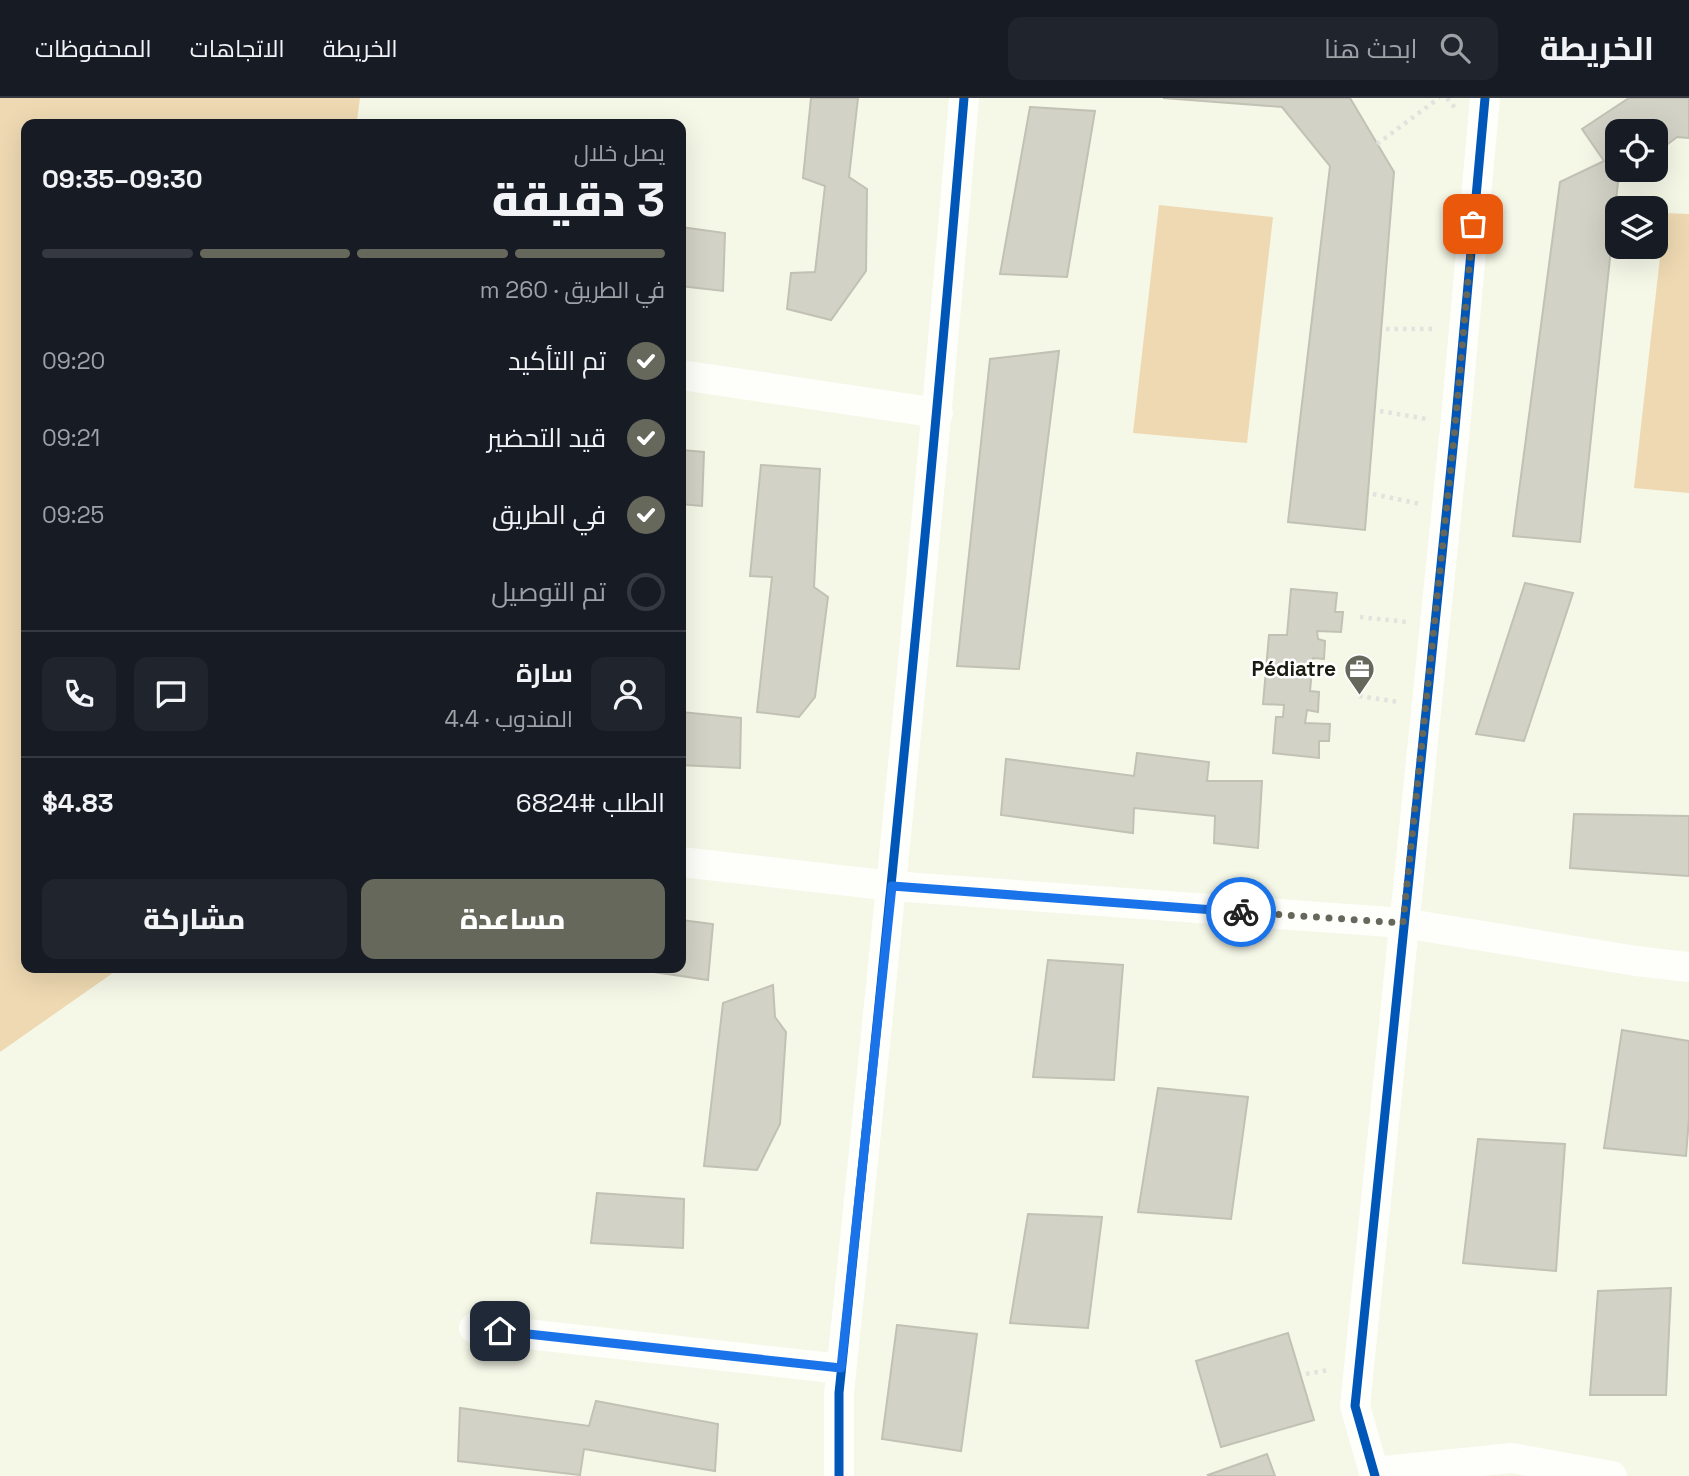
<!DOCTYPE html>
<html lang="ar">
<meta charset="utf-8">
<style>
:root{--surface:#171b24;--page:#20242c;--text:#f1f3f6;--muted:#9ea1a6;--line:#363941;--accent:#67685c}
body{margin:0;font-family:"Space Grotesk",Cairo,sans-serif;background:var(--page);color:var(--text);direction:rtl;height:100vh;display:flex;flex-direction:column;font-size:26px;white-space:nowrap}
*{box-sizing:border-box;margin:0}
p{font-size:23px;color:var(--muted)}
.icon{flex:none;width:38px;height:38px;fill:none;stroke:currentColor;stroke-width:2;stroke-linecap:round;stroke-linejoin:round}
.map{position:relative;flex:1;overflow:hidden;direction:ltr}
.details{position:absolute;left:21px;top:21px;width:665px;height:854px;display:flex;flex-direction:column;background:var(--surface);border-radius:14px;box-shadow:0 7px 28px #0002;direction:rtl}
.details>*{flex:none}
.controls{position:absolute;left:1605px;top:21px;display:grid;gap:14px}
.controls a{display:grid;place-items:center;width:63px;height:63px;border-radius:14px;background:var(--surface);box-shadow:0 7px 28px #0002;font-size:35px}
.pin{position:absolute;display:grid;place-items:center;width:60px;height:60px;color:#fff;margin:-30px;border-radius:14px;box-shadow:0 4px 10px #0006}
.courier{position:absolute;display:grid;place-items:center;width:70px;height:70px;margin:-35px;border:5px solid #1a73e8;border-radius:50%;background:#fff;color:#222;box-shadow:0 2px 9px #0007}
.head em{font-style:normal;font-weight:800}
.head div{display:flex;flex-direction:column-reverse}
.head{display:flex;align-items:center;justify-content:space-between;height:119px;padding:0 21px}
h1{font-size:46px;font-weight:800;line-height:52px}
.bar{display:grid;grid-template-columns:repeat(4,1fr);gap:10px 7px;align-content:center;height:84px;padding:0 21px}
.bar i{height:9px;border-radius:5px;background:var(--line)}
.bar .selected{background:var(--accent)}
.bar p{grid-column:span 4}
.line{display:flex;align-items:center;gap:18px;padding:0 21px;border-top:2px solid var(--line)}
.line div{flex:1}
.round{display:grid;place-items:center;flex:none;width:74px;height:74px;border-radius:14px;background:var(--page)}
ol{padding:0 21px;list-style:none}
li{display:flex;align-items:center;gap:21px;height:77px}
li p{margin-inline-start:auto}
li .icon{padding:7px;border-radius:50%;background:var(--accent);color:#fff;stroke-width:4}
li:last-child{color:var(--muted)}
li i{width:38px;height:38px;border:4px solid var(--line);border-radius:50%}
.button{display:flex;gap:14px;margin-top:auto;padding:14px 21px}
.button a{flex:1;height:80px;border-radius:14px;background:var(--accent);color:#fff;font-size:28px;font-weight:800;line-height:80px;text-align:center}
.button a+a{background:var(--page);color:var(--text)}
header{display:flex;align-items:center;gap:42px;box-sizing:border-box;height:98px;padding:0 35px;background:var(--surface);border-bottom:2px solid var(--line)}
header strong{font-size:33px}
nav{display:flex;gap:38px;margin-inline-start:auto;font-size:24px}
.search{width:490px;height:63px;background:var(--page);display:flex;align-items:center;gap:18px;box-sizing:border-box;padding:0 24px;border-radius:14px;color:var(--muted);font-size:26px}
.map>svg:first-child{display:block}
.green{fill:#eed9b2}
.building{fill:#d3d2c6;stroke:#c1c1b4;stroke-width:2}
.lines{fill:none;stroke-linecap:round;stroke-linejoin:round}
.path{stroke:#e2e3de;stroke-width:4.5;stroke-dasharray:3.5 5;stroke-linecap:butt}
.minor{stroke:#fefefb;stroke-width:30}
.cycleway-casing{stroke:#fff;stroke-width:13}
.cycleway{stroke:#0057b8;stroke-width:9}
.done{stroke:#67685c;stroke-width:7;stroke-dasharray:0 12.6}
.route{stroke:#1a73e8;stroke-width:9}
.labels{text-anchor:middle;stroke-width:5;stroke-linejoin:round;paint-order:stroke}
.poi-label{font-size:21px;font-weight:bold;fill:#1a1b11;stroke:#fff;text-anchor:end}
</style>
<header>
<strong>الخريطة</strong>
<div class="search"><svg class="icon" aria-label="search" viewBox="0 0 24 24"><circle cx="10" cy="10" r="6"/><path d="M15 15l6 6"/></svg>ابحث هنا</div>
<nav><a>الخريطة</a><a>الاتجاهات</a><a>المحفوظات</a></nav>
</header>
<div class="map">
<svg width="1689" height="1378" viewBox="0 0 1689 1378">
<rect width="100%" height="100%" fill="#f5f7e7"/>
<g class="green">
<path d="M0,0H360L357,22L361,26H26V870H120L0,954Z"/>
<path d="M1159,107L1273,119L1247,345L1133,335Z"/>
<path d="M1665,115L1689,116V395L1634,390Z"/>
</g>
<g class="building">
<path d="M811,0H858L849,79L867,91L866,173L831,222L787,211L791,175L815,174L825,88L803,80Z"/>
<path d="M1163,0H1350L1394,74L1365,432L1288,424L1330,68L1282,9Z"/>
<path d="M1629,0H1689V40L1677,39L1656,55V33H1617V72H1634L1618,84L1580,444L1513,438L1560,84L1604,63L1582,31Z"/>
<path d="M1030,9L1095,13L1067,179L1000,176Z"/>
<path d="M681,129L725,135L723,193L681,188Z"/>
<path d="M1059,253L1019,571L957,568L990,261Z"/>
<path d="M681,352L704,354L702,408L681,406Z"/>
<path d="M761,367L820,371L814,489L828,499L815,599L799,619L757,614L772,479L750,478Z"/>
<path d="M1525,485L1573,495L1524,643L1476,636Z"/>
<path d="M1291,491L1337,495L1335,514H1343L1341,534L1317,533L1318,541L1325,543L1324,561L1313,560L1310,593L1319,594L1318,614L1307,612L1305,625L1330,626L1329,643H1319V660L1273,655L1276,619H1283L1284,607L1263,606L1269,537H1287Z"/>
<path d="M681,614L741,620L740,670L681,667Z"/>
<path d="M1137,655L1209,664L1207,683H1262L1258,750L1214,745L1215,718L1134,710L1133,735L1001,717L1006,661L1134,678Z"/>
<path d="M1574,716L1689,718V778L1570,770Z"/>
<path d="M681,822L713,826L708,882L627,870H681Z"/>
<path d="M1048,862L1123,867L1114,982L1033,979Z"/>
<path d="M773,887L775,919L786,934L780,1026L757,1072L704,1068L723,905Z"/>
<path d="M1622,932L1689,943V1020L1686,1058L1604,1050Z"/>
<path d="M1158,990L1248,999L1231,1121L1138,1114Z"/>
<path d="M1478,1041L1565,1046L1556,1173L1463,1165Z"/>
<path d="M597,1095L684,1101L683,1150L591,1145Z"/>
<path d="M1028,1116L1102,1119L1088,1230L1010,1225Z"/>
<path d="M1671,1190L1666,1297H1590L1598,1193Z"/>
<path d="M897,1227L977,1236L961,1353L882,1341Z"/>
<path d="M1288,1235L1314,1322L1221,1349L1196,1263Z"/>
<path d="M596,1303L718,1326L715,1373L584,1351L580,1377L458,1363L460,1310L589,1328Z"/>
<path d="M1267,1356L1275,1378H1209L1208,1377Z"/>
</g>
<g class="lines">
<g class="path">
<path d="M1447,0L1455,10"/>
<path d="M1377,46L1439,0"/>
<path d="M1386,231H1434"/>
<path d="M1380,313L1427,321"/>
<path d="M1373,396L1420,406"/>
<path d="M1360,519L1407,524"/>
<path d="M1359,598L1399,604"/>
<path d="M1306,1276L1329,1272"/>
</g>
<g class="minor">
<path d="M681,277L938,315"/>
<path d="M681,764L892,788L1403,825L1636,863L1689,869"/>
<path d="M474,1230L841,1271"/>
<path d="M1374,1374L1512,1360L1612,1378"/>
<path d="M839,1378V1295C884,863 928,432 964,0"/>
<path d="M1375,1378L1355,1308L1455,330L1485,0"/>
</g>
<defs>
<g id="cycleway">
<path d="M839,1378V1295C884,863 928,432 964,0"/>
<path d="M1375,1378L1355,1308L1455,330L1485,0"/>
</g>
</defs>
<use href="#cycleway" class="cycleway-casing"/>
<use href="#cycleway" class="cycleway"/>
</g>
<g class="lines">
<path class="done" d="M1241,814L1403,825L1455,330L1473,126"/>
<path class="route" d="M500,1233L841,1270L892,788L1241,814"/>
</g>
<defs>
<symbol id="office-pin" viewBox="-11 -11 22 30"><path d="M0 17L-7.5 6A9.5 9.5 0 1 1 7.5 6Z" fill="#67685c" stroke="#fff"/><path d="M-6-3h4V-5.5h4V-3h4V5H-6ZM-1-4.5V-3h2v-1.5ZM-6 0V1H6V0Z" fill="#fff"/></symbol>
</defs>
<g fill-rule="evenodd">
<use href="#office-pin" x="1342" y="554" width="35" height="47"/>
</g>
<g class="labels">
<g class="poi-label">
<text x="1336" y="578">Pédiatre</text>
</g>
</g>
</svg>
<div class="controls">
<a><svg class="icon" aria-label="locate" viewBox="0 0 24 24"><circle cx="12" cy="12" r="6"/><path d="M12 2v4M12 18v4M2 12h4M18 12h4"/></svg></a>
<a><svg class="icon" aria-label="layers" viewBox="0 0 24 24"><path d="M12 4l9 5-9 5-9-5zM3 14l9 5 9-5"/></svg></a>
</div>
<div class="pin" style="left:1473px;top:126px;background:#ea580c"><svg class="icon" aria-label="bag" viewBox="0 0 24 24"><path d="M5 8h14l-1 12H6zM9 8a3 3 0 0 1 6 0"/></svg></div>
<div class="pin" style="left:500px;top:1233px;background:#1f2937"><svg class="icon" aria-label="home" viewBox="0 0 24 24"><path d="M3 11l9-7 9 7M6 9v11h12V9"/></svg></div>
<div class="courier" style="left:1241px;top:814px"><svg class="icon" aria-label="bike" viewBox="0 0 24 24"><circle cx="6" cy="16" r="4"/><circle cx="18" cy="16" r="4"/><path d="M6 16l4-8h5l3 8M10 8l3 8H6M13 5h3"/></svg></div>
<section class="details">
<div class="head"><div><h1>3 دقيقة</h1><p>يصل خلال</p></div><em>09:30–09:35</em></div>
<div class="bar"><i class="selected"></i><i class="selected"></i><i class="selected"></i><i></i><p>في الطريق · 260 m</p></div>
<ol>
<li><svg class="icon" aria-label="check" viewBox="0 0 24 24"><path d="M5 12l5 5 9-10"/></svg>تم التأكيد<p>09:20</p></li>
<li><svg class="icon" aria-label="check" viewBox="0 0 24 24"><path d="M5 12l5 5 9-10"/></svg>قيد التحضير<p>09:21</p></li>
<li><svg class="icon" aria-label="check" viewBox="0 0 24 24"><path d="M5 12l5 5 9-10"/></svg>في الطريق<p>09:25</p></li>
<li><i></i>تم التوصيل</li>
</ol>
<div class="line" style="height:126px"><a class="round"><svg class="icon" aria-label="person" viewBox="0 0 24 24"><circle cx="12" cy="8" r="4"/><path d="M4 21q1-7 8-7t8 7"/></svg></a><div><b>سارة</b><p>المندوب · 4.4</p></div><a class="round"><svg class="icon" aria-label="chat" viewBox="0 0 24 24"><path d="M4 5h16v11H9l-5 4z"/></svg></a><a class="round"><svg class="icon" aria-label="phone" viewBox="0 0 24 24"><path d="M5 4h4l2 5-3 2q2 4 5 5l2-3 5 2v4C11 20 4 13 5 4z"/></svg></a></div>
<div class="line" style="height:91px"><div>الطلب #6824</div><b>$4.83</b></div>
<div class="button"><a>مساعدة</a><a>مشاركة</a></div>
</section>
</div>
